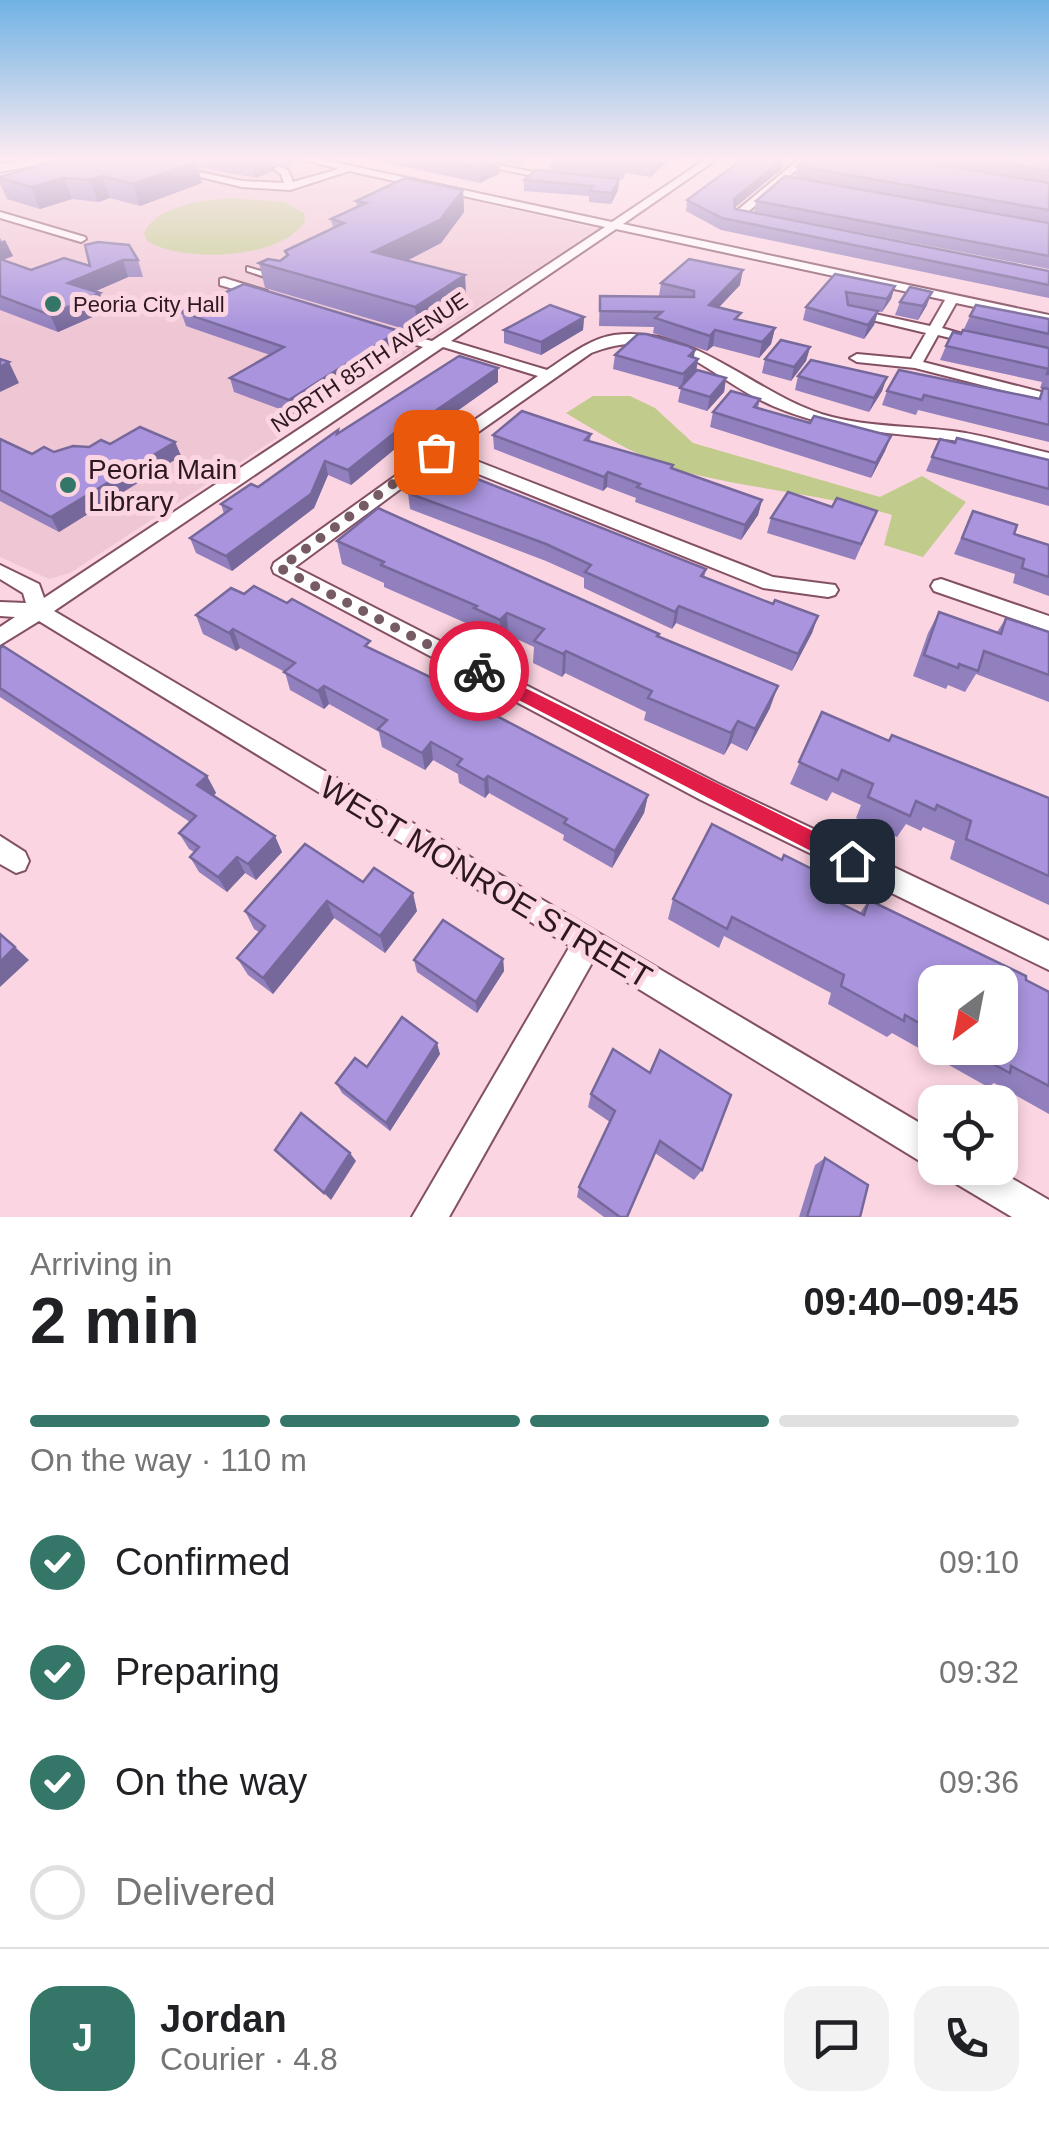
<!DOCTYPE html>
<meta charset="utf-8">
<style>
:root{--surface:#fff;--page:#f2f2f2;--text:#202124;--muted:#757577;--line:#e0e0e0;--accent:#347768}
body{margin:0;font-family:Arial,sans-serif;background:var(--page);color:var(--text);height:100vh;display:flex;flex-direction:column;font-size:38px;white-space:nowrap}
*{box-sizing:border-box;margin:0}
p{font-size:32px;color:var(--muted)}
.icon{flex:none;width:55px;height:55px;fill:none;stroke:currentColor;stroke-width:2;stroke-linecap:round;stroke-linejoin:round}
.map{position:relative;height:1217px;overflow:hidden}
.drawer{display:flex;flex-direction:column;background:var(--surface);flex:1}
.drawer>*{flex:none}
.needle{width:65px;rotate:212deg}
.tools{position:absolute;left:918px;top:965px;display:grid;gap:20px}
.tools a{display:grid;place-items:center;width:100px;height:100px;border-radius:20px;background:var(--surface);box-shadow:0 5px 15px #0003;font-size:50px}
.pin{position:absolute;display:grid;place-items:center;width:85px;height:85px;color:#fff;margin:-42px;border-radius:20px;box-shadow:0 5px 15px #0006}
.courier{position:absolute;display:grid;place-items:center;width:100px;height:100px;margin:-50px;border:8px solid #e11d48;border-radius:50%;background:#fff;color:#222;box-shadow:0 2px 12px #0007}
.summary em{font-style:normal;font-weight:700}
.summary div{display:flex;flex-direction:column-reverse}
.summary{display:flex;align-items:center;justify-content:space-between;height:170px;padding:0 30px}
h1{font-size:65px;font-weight:700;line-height:75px}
.bar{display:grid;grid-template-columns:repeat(4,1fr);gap:15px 10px;align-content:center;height:120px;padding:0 30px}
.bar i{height:12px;border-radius:8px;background:var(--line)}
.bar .on{background:var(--accent)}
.bar p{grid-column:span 4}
.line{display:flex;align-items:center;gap:25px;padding:0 30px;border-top:2px solid var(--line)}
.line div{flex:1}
.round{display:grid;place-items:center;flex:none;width:105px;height:105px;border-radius:30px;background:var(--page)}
ol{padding:0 30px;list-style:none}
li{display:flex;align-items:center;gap:30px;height:110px}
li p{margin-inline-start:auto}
li .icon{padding:10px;border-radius:50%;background:var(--accent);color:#fff;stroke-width:4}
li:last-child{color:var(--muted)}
li i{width:55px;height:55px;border:5px solid var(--line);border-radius:50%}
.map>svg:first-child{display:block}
.built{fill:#efc6d4}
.green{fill:#c0cb8c}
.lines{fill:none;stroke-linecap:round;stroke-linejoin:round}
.minor-casing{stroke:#845063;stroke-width:4}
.major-casing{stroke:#845063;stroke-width:3}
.minor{fill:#fff;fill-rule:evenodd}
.major{fill:#fff;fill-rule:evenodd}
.wall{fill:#917fbe;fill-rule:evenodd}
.shaded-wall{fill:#76689b}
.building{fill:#a994dd;stroke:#76689b;stroke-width:2.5}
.route{fill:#e11d48}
.done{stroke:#765a64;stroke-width:10;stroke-dasharray:0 18}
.poi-dot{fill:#347768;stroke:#fbd5e1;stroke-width:4}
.labels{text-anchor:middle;stroke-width:10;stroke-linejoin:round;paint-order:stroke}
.far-poi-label{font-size:22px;fill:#2e1820;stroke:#fbd5e1;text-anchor:start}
.far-street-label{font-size:22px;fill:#2e1820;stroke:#fbd5e1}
.poi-label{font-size:28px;fill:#2e1820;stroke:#fbd5e1;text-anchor:start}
.near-street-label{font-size:32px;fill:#2e1820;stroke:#fbd5e1}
</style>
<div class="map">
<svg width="1049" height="1217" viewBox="0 0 1049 1217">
<rect width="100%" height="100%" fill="#fbd5e1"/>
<path class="built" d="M82,159H287L598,229L70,573L49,579L0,557V172Z"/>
<g class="green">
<path d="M229,198L284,202L304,213L305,221C282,260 183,263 147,241L144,233C157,205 202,201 229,198Z"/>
<path d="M593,396H630L655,408L693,443L880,497L922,476L966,502L923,557L884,545L892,515C826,495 759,490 693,474C648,463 605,437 566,413Z"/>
</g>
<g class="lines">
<defs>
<g id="minor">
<path d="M301,159H319L612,222L706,159H717L623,224L1049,315V323L956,303L942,328L986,341L979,345L938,335L923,362L1049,394V402L915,368L857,362L850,358L857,354L911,359L926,333L847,314V308L930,326L945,300L616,229L451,341L547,370C567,357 589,339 614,335C696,324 757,398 832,417C871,427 912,426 952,431C985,435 1017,446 1049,453V463C1017,455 984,445 952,440C888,432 833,432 773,406C706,377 673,321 591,353L451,451L773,577L835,585L838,590L835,595L828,597L763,588L441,459L295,567L719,784L1049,941V970L701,800L274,573L272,568L274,563L429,452L430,448L437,446L538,376L443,347L54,611L935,1132L936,1168L923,1163L593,961L449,1217H412L570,946L39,621L0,645V627L15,617L0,616V602L26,603L23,593L0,579V565L39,584L44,598L423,347L372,332V326L432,341L605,227L349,171L290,190L242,187L171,170L175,167L242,181L284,183L281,174L274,169L278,166L288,170L293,182L339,169Z"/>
<path d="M451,159H471L562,178L557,181Z"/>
<path d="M799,159H809L742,217H734V213Z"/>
<path d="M0,212L85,237L86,239L81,242L0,218Z"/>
<path d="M247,267L289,279L283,283L247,271Z"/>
<path d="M224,278L267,291L269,294L263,298L220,285V279Z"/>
<path d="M941,579L1049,616V631L934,591L931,586L934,581Z"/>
<path d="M0,836L25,852L29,861L25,870L16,873L0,864Z"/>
<path d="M945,1168H994L1049,1200V1217H1012L950,1180Z"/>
</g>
<path id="major" d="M33,159H67L0,172V164Z"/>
</defs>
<use href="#minor" class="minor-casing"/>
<use href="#major" class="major-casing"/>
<use href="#minor" class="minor"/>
<use href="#major" class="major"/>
</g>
<g class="wall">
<path d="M61,159H299L287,166L276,163L272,171L256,178L198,167L202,183L140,206L110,198L98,202L72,199L40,209L7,199L0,184V177Z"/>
<path d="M367,159H528L518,164L499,161L500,173L480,183Z"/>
<path d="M550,159H686L669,160L650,177L626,173L623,179L550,170Z"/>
<path d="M910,159H1049V182Z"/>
<path d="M797,166L1049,183V222L795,177Z"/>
<path d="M783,168L735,207V209L1049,271V298L721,230L686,211L687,200Z"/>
<path d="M619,179L618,190L611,204L589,202V196L524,191V180Z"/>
<path d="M463,190L464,212L441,243L407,261L465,275L466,301L418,333L265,288L259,263L280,261L286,256L285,251L333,228L331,219L357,207L356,201Z"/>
<path d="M756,201L1049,223V269L754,212Z"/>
<path d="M0,238L13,256L2,260L31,270L90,266L85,245L138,260L143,277H128L94,292L106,311L58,332L0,310Z"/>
<path d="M835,274L895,286L891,299L882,312L876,311H878L874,325L864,339L803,320L806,307Z"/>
<path d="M661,283L740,285L719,307L740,320L775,328L771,344L759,358L713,346L707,351L653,333L654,327L599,326L600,296H659Z"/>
<path d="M900,302L927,305L918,320L895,315Z"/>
<path d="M181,312L401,344L293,414L234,392L230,378L270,355L186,326Z"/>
<path d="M970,316L1049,319V442L918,410L916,415L882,405L887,391L1038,399L1043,389L1040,388L1042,382L940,360L946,346L1007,339L964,329Z"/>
<path d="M584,317L583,330L541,355L504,343V330Z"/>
<path d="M810,347L806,361L791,381L762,373L765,359Z"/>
<path d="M615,355L694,358L696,372L726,378L724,392L707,411L678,402L681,388L613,369Z"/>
<path d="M798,376L887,377L882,391L869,412L795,390Z"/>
<path d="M498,382L426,433L418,430L351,485L328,475L314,508L232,571L196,553L190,538L224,514L221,504L258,487L339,433Z"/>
<path d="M760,399L758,408L810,423L891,436L885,451L871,478L710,427L713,412Z"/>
<path d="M591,434L590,441L762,500L758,515L741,540L635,502L636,498L607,487L603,491L494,449L493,435Z"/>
<path d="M0,439L32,454L110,444L175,442L181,456L59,532L0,501Z"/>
<path d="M955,443L1049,460V506L926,471L932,457Z"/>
<path d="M408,493L706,569L704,578L773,604L818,616L812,633L792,671L676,623L672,629L584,588V578L546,561L410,509Z"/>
<path d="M832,507L877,511L855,560L767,533L771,518Z"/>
<path d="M973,511L1014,534L1049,545V596L1013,583L1015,574L954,554Z"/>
<path d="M337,541L659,634V637L770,708L747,751L731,743L724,755L644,720L646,712L565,673L562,677L533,663L534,647L508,635L501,643L476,631L475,627L384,587V583L342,564Z"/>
<path d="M244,594L372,649L648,795L644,813L612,868L563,840L564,835L489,793L485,798L459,783L458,774L433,760L425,770L382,747L379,732L329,704L324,709L290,690L285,672L240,648L236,651L203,634L196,615Z"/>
<path d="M939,612L997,632L1006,618L1049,632V702L976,674L965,692L948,685L946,689L913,676L928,633Z"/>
<path d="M0,648L207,776L216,793L213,796L282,852L256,880L245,873L227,892L199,872L190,857L194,852L189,849L179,833L190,822L0,697Z"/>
<path d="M822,712L889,741L892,735L1049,798V905L950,859L955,841L923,827L921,831L906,824L897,837L856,818L861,805L832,792L827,801L790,784Z"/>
<path d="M363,882L417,911L385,953L334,918L273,994L248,975L237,958L259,932L254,929L245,911Z"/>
<path d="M814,890L860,913L869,900L1049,992V1114L994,1083L988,1087L892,1033L887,1037L828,1004L831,993L724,936L719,948L668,919L673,899ZM935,982L1000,1048H935Z"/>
<path d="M503,959L504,971L477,1013L417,972L414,960Z"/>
<path d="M440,1054L390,1131L342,1093L336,1083L367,1067Z"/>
<path d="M591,1094L702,1170L694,1180L655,1153L627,1217H604L577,1197L579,1187L610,1122L588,1107Z"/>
<path d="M825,1158L860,1217H799L815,1165Z"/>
</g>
<g class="shaded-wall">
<path d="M265,159H275L276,163L272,171L256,178L253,164Z"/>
<path d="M286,159H299L287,166Z"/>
<path d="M656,159L669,160L650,177L652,163Z"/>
<path d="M783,159H784L783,168L732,210L734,199Z"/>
<path d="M499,160L500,173L480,183V169Z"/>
<path d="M196,162L202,183L140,206L133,184Z"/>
<path d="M102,176L110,198L98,202L90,180Z"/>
<path d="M64,178L72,199L40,209L31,187Z"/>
<path d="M619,179L618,190L611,204L612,193Z"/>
<path d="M463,190L464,212L441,243L376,276L373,252Z"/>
<path d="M5,240L13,256L0,261V242Z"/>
<path d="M123,260L128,277L75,300L68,283Z"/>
<path d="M743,270L740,285L707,320L709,305Z"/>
<path d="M465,275L466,301L418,333L415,307Z"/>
<path d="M895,286L891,299L882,312L887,299Z"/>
<path d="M932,292L927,305L918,320L923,306Z"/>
<path d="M100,293L106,311L58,332L50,315Z"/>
<path d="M878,311L874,325L864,339L868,325Z"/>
<path d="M584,317L583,330L541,355V342Z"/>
<path d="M775,328L771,344L759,358L762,342Z"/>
<path d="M715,330L713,346L707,351L710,336Z"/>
<path d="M399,331L401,344L293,414L289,400Z"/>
<path d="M810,347L806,361L791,381L794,367Z"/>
<path d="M695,350L693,364L698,359L696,373L681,388L689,356Z"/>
<path d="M9,362L19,383L0,392V367Z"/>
<path d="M498,368V382L426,433L425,418Z"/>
<path d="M887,377L882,391L869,412L874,398Z"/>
<path d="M726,378L724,392L707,411L710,397Z"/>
<path d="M417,415L418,430L351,485L348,470Z"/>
<path d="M891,436L885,451L871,478L876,463Z"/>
<path d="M175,442L181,456L59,532L51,517Z"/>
<path d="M325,461L328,475L314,508L232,571L226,556Z"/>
<path d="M608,472L607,487L603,491L604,477Z"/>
<path d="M762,500L758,515L741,540L745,525Z"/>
<path d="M679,606L676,623L672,629L675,612Z"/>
<path d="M507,613L508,635L501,643L500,620Z"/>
<path d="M818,616L812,633L792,671L798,654Z"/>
<path d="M233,629L240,648L236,651L229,633Z"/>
<path d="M566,651L565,673L562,677L563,654Z"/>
<path d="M324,686L329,704L324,709L318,691Z"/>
<path d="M778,686L770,708L747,751L755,729Z"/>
<path d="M738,721L731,743L724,755L731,733Z"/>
<path d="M431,742L433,760L425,770L422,753Z"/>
<path d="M207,776L216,793L206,802L197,785Z"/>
<path d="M488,776L489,793L485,798L484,780Z"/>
<path d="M648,795L644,813L612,868L615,851Z"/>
<path d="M275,836L282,852L256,880L248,864Z"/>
<path d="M237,857L245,873L227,892L218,877Z"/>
<path d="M413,893L417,911L385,953L380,936Z"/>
<path d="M327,901L334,918L273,994L263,978Z"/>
<path d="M15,947L29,960L0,987V962Z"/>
<path d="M503,959L504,971L477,1013L476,1002Z"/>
<path d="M437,1043L440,1054L390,1131L386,1123Z"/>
<path d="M350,1153L356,1161L331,1200L324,1193Z"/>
</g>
<g class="building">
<path d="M61,159H182L196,162L133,184L102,176L90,180L64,178L31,187L0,178V177Z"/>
<path d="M225,159H265L253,164Z"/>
<path d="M431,159H497L499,160L480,169Z"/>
<path d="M570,159H656L652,163L627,160L624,166Z"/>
<path d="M743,159H783L734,199L735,209L1049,271V285L722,218L687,200Z"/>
<path d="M805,159H905L1049,183V210L797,166Z"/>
<path d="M976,159H1049V171Z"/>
<path d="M536,170L619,179L612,193L590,191L593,186L524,180Z"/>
<path d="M785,176L1049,223V256L756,201Z"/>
<path d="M405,178L463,190L440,220L373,252L465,275L415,307L259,263L268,259L280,261L288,255L285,251L344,223L331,219L366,203L356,201Z"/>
<path d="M98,242L129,245L138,260H123L68,283L100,293L50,315L0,296V259L31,270L64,258L90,266L85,245Z"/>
<path d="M689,259L743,270L709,305L741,313L735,319L775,328L762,342L715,330L710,336L655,318L662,312L600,311V296L694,297V291L661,283Z"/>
<path d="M835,274L895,286L887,299L846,292L848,305L878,311L868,325L806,307Z"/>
<path d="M244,284L399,331L289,400L230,378L284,347L181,312Z"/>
<path d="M910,287L932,292L923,306L900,302Z"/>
<path d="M550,305L584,317L541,342L504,330Z"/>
<path d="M976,305L1049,319V334L970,316Z"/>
<path d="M963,330L1049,348V374H1047L1049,369L946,346L953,332L961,334Z"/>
<path d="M638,334H646L688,346L695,350L689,356L698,359L683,374L615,355Z"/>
<path d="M781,340L810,347L794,367L765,359Z"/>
<path d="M459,356L498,368L425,418L417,415L348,470L325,461L311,494L226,556L190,538L231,509L221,504L251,484L258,487L338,430L337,434Z"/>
<path d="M0,359L9,362L0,367Z"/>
<path d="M811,360L887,377L874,398L798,376Z"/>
<path d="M697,370L726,378L710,397L680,388Z"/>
<path d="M899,370L1040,399L1043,388L1049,389V425L924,395L922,400L887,391Z"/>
<path d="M731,391L760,399L754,407L810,423L814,416L891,436L876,463L713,412Z"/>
<path d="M522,411L591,434L585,440L673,465L671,468L762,500L745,525L637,487L640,484L608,472L604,477L493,435Z"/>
<path d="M140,427L175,442L51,517L0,490V439L32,454L44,447L54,452L73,446L89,447L101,440L110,444Z"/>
<path d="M957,438L1049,460V489L932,457L940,439L955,443Z"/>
<path d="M442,465L706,569L701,576L773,604L775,600L818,616L798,654L679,606L675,612L585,572L591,565L546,544L408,493Z"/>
<path d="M788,492L832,507L837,498L877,511L861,544L771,518Z"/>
<path d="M378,508L659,634L657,636L778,686L755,729L738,721L731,733L648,698L652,691L566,651L563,654L534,641L544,629L507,613L500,620L474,608L477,606L381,565L384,562L337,541Z"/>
<path d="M973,511L1017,525L1014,534L1049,545V577L1022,568L1024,559L962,538Z"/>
<path d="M254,586L287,603L292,599L370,641L365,646L470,696L466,700L648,795L615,851L564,823L567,819L488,776L484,780L457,765L462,759L431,742L422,753L378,729L387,720L324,686L318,691L284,672L295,663L233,629L229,633L196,615L231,588L244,594Z"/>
<path d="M939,612L1001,634L1006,618L1049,632V675L984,651L978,671L959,664L958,668L924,655Z"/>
<path d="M3,646L207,776L197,785L275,836L248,864L237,857L218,877L190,857L199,847L179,833L196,816L0,688V648Z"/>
<path d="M822,712L889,741L892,735L1049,798V876L966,839L971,821L937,805L935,810L916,801L910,816L868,797L873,784L842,770L838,780L799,762Z"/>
<path d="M712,824L782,860L784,855L820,873L814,890L864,915L869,900L1026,976V980L1049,992V1086L1011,1066L1010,1073L964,1048H1000V982H935V1032L905,1015L904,1021L841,986L844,975L732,917L727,929L673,899Z"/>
<path d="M305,844L363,882L374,868L413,893L380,936L327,901L263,978L237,958L265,926L245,911Z"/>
<path d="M443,920L503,959L476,1002L414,960Z"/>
<path d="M0,934L15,947L0,962Z"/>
<path d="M402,1017L437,1043L386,1123L336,1083L355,1058L367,1067Z"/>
<path d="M613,1049L650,1073L660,1050L731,1095L702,1170L660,1141L627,1217H620L579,1187L615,1111L591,1094Z"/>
<path d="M301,1113L350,1153L324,1193L275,1150Z"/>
<path d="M825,1158L868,1185L860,1217H807Z"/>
</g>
<linearGradient id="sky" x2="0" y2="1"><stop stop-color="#70b2e4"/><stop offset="0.48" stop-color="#fdecf2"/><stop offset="1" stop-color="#fdecf2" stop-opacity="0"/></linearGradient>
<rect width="1049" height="330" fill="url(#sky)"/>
<path class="route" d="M479,665L859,854L862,861L859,868H844L472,676V667Z"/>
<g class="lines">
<path class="done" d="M436,452L280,568L479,671"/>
</g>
<g class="poi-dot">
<circle cx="53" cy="304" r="10"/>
<circle cx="68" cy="485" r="10"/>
</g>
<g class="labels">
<g class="far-poi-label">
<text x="73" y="312">Peoria City Hall</text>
</g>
<g class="far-street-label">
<text transform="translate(369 362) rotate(-34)" y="8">NORTH 85TH AVENUE</text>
</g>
<g class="poi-label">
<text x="88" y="479">Peoria Main<tspan x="88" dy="32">Library</tspan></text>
</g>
<g class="near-street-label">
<text transform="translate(486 882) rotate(31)" y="11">WEST MONROE STREET</text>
</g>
</g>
</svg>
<div class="tools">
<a><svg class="needle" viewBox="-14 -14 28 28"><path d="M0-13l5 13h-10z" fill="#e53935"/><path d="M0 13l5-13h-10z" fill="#757577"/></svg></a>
<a><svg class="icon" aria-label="locate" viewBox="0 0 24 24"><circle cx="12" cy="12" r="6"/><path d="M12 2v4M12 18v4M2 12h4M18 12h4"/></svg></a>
</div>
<div class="pin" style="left:436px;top:452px;background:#ea580c"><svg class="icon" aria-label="bag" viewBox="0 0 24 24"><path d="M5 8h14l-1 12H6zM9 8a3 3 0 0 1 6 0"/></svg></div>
<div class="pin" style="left:852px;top:861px;background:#1f2937"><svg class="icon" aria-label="home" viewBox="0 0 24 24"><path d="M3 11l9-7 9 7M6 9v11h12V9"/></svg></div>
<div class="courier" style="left:479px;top:671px"><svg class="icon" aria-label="bike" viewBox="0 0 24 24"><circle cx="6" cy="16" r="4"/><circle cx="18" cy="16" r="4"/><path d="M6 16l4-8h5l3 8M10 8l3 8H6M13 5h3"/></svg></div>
</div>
<section class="drawer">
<div class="summary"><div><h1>2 min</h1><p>Arriving in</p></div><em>09:40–09:45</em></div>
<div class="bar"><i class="on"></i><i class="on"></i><i class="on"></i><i></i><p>On the way · 110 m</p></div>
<ol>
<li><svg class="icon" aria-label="check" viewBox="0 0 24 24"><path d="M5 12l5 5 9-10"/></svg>Confirmed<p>09:10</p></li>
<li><svg class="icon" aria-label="check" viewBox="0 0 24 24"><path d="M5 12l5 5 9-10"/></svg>Preparing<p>09:32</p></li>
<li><svg class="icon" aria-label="check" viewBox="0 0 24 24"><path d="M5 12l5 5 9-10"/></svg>On the way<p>09:36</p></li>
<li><i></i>Delivered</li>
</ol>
<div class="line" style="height:180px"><b class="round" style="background:var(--accent);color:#fff">J</b><div><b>Jordan</b><p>Courier · 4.8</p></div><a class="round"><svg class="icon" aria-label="chat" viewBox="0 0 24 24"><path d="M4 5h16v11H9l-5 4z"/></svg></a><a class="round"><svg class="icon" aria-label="phone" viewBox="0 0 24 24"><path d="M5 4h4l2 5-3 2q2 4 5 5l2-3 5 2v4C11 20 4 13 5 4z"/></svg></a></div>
</section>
